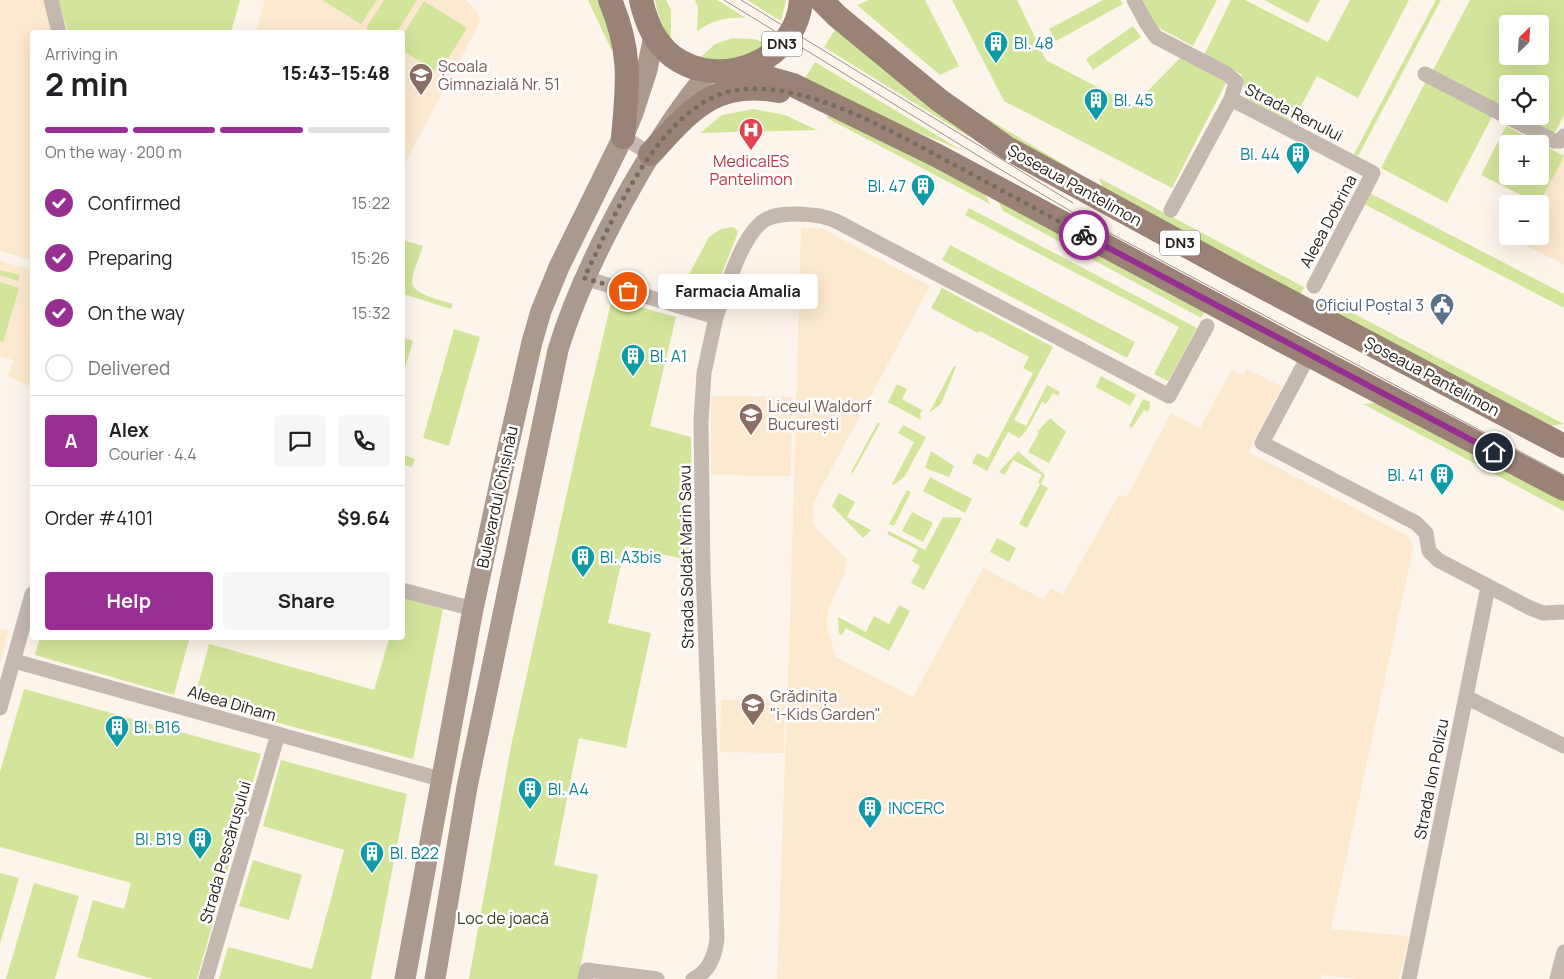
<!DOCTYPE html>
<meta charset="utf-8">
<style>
:root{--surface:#fff;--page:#f6f6f6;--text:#202124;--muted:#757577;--line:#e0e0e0;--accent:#972f92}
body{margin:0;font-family:Manrope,sans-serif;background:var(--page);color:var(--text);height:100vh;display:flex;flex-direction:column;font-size:19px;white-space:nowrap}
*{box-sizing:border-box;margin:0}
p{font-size:16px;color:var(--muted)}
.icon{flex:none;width:28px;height:28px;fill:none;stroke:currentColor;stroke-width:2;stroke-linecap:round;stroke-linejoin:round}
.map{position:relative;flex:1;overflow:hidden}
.side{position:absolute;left:30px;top:30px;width:375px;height:610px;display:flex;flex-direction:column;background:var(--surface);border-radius:5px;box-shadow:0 5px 20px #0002}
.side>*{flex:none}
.needle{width:32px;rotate:25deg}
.tools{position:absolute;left:1499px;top:15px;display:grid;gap:10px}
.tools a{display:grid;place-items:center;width:50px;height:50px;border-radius:5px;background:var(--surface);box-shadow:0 5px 20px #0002;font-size:25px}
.pin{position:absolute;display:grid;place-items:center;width:42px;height:42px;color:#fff;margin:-21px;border:2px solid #fff;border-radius:50%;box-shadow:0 1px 5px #0007}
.courier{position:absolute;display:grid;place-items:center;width:50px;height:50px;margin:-25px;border:4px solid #972f92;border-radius:50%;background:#fff;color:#222;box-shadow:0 1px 6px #0007}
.bubble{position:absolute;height:35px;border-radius:5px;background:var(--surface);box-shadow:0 5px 20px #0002;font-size:16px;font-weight:700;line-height:35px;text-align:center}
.overview em{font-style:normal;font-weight:700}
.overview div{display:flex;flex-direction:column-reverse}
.overview{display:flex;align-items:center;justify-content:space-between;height:85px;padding:0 15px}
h1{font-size:32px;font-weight:700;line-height:38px}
.bar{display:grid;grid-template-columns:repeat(4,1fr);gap:8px 5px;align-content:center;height:60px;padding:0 15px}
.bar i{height:6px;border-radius:4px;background:var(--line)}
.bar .selected{background:var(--accent)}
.bar p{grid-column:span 4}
.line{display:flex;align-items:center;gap:12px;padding:0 15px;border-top:1px solid var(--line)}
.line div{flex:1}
.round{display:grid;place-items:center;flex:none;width:52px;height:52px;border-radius:5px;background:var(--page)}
ol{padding:0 15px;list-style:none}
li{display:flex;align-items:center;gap:15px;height:55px}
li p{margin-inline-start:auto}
li .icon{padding:5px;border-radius:50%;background:var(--accent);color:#fff;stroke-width:4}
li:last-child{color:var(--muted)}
li i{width:28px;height:28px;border:2px solid var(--line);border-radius:50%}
.action{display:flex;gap:10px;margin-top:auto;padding:10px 15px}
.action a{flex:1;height:58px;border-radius:5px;background:var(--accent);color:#fff;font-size:20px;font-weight:700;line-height:58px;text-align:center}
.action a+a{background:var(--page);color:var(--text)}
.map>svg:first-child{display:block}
.built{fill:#fce9cf}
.green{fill:#d3e59a;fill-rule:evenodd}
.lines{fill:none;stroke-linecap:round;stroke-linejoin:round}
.minor{stroke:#c5b8b0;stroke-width:15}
.secondary{stroke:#ac998e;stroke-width:21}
.primary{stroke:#9a8376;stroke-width:24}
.tram{stroke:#9a9389;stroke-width:1}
.done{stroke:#736c62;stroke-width:5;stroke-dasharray:0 9}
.route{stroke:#972f92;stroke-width:6}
.labels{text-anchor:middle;stroke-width:5;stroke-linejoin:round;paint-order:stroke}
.shield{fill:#fff;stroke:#69645d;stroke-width:1}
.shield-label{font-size:15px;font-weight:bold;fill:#292218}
.culture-label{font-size:16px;fill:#0d838f;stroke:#fff;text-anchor:start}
.education-label{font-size:16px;fill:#785e54;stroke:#fff;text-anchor:start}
.street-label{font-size:16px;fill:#292218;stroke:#fff}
.health-label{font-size:16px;fill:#be3a42;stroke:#fff}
.service-label{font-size:16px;fill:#4e5e75;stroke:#fff;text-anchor:end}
.park-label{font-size:16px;fill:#3b4319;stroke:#fff}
</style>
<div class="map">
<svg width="1564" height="979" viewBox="0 0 1564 979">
<rect width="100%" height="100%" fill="#fdf5eb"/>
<g class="built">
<path d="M0,0H43L52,32H32V260L0,251Z"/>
<path d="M265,0H466L477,11L480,19L479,24L403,167L402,32H256Z"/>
<path d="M1564,155V265L1519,242L1522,236H1540L1539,204Z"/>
<path d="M801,228L823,229L930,286L819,492L813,506L814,525L847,560L844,575L828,610L827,627L836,657L913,697L983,568L1044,600L1051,588L1063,594L1118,496H1127L1171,413L1200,428L1232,369L1243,375L1247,369L1282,387L1248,452L1408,536L1412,542L1413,549L1331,929L1409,936L1399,979H1359L1322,975L1321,979H777L790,624Z"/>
<path d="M0,261L32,270V387L8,377L13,360L0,356Z"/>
<path d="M711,396L792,397L791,476L711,475Z"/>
<path d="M0,629L9,631L0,663Z"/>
<path d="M785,699L784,753L720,752L721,700Z"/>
</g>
<g class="green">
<path d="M58,0H240L231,32H68Z"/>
<path d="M322,0H377L361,24Z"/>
<path d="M384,0H417L397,32H373L366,28Z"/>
<path d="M588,0H606L615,22L612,51Z"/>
<path d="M655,0H666L671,10V39C662,27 658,15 655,0Z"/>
<path d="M695,0H717L746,18C726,17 714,20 697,31L698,7Z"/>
<path d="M747,0H786L781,21Z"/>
<path d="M869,0H925L959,66L940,75L857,5Z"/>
<path d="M952,0H1017L1046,60L1133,106L1180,58L1227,81L1172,188L1004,101Z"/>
<path d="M1103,0H1120L1123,4L1056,41L1049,29Z"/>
<path d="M1143,0H1217L1193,46L1161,29L1154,22Z"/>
<path d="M1231,0H1245L1328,42L1350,0H1409L1358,98L1317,76L1292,123L1246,98L1241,74L1204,55Z"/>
<path d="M1264,0H1320L1308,23Z"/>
<path d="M1436,0H1441L1358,156L1354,154Z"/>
<path d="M1470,0H1564V115L1554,134L1519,116H1540V84H1508L1507,111L1432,72ZM1508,24H1540V56H1508Z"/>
<path d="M424,1L467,28L439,73L403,51V35Z"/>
<path d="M838,25L971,138L824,47Z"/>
<path d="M1133,26L1141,37L1093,70L1086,59Z"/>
<path d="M733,38L753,39L772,44L756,55L719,63L701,57L715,44Z"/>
<path d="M815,62L963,151L801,84Z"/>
<path d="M1426,81L1493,115L1447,203L1381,168Z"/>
<path d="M833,108L981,186L990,204L827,118Z"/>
<path d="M753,109L785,115L817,130L700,133L722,115Z"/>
<path d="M973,110L1085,177L1014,139Z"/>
<path d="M1506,126L1564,156L1539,204L1481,175ZM1508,144H1540V176H1508Z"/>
<path d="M1099,178L1304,287L1298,299L1106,196Z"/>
<path d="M993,192L1207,307L1201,318L1003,211Z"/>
<path d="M1370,193L1564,294V308L1364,204Z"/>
<path d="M969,208L1197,328L1168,381L1154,374L1179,327L965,215Z"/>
<path d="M733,227L738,231L737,235L710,303L679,293L709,237L721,229Z"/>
<path d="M403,240L423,246C420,256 412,272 412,282C412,295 442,300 453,304L451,309L403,294Z"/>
<path d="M950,245L1135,342L1127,358L942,260Z"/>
<path d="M0,270L20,275L18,281L0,275Z"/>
<path d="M0,282L19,288L3,342L0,341Z"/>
<path d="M942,288L1053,347L1014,420L1026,426L1047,385L1060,392L1058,396L1053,393L1046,404L1042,402L1026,431L1019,438L1008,432L987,471L972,463L977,453L988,458L1033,373L1023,368L1029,357L980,331L978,333L931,308Z"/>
<path d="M1324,298L1564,424L1541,427L1318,308Z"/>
<path d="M612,299L676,317L650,426L691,437L693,561L625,546L608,623L651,633L626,748L579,738L554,865L598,875L578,979H469L511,746L582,425Z"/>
<path d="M454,329L480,337L449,446L423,438Z"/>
<path d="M403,337L413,341L403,375L402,337Z"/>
<path d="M954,366L956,367L941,404L929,413Z"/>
<path d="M1101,376L1136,395L1130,406L1096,387Z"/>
<path d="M897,384L907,389L902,399L922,410L920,415L921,420L888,402Z"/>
<path d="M1143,399L1150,402V407L1148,412L1144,410L1132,428L1129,426Z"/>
<path d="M1388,402L1564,495V511L1363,404Z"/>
<path d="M1050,418L1066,432L1049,463L1028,452L1039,433L1037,432Z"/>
<path d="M878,422L880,424L853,473L851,472Z"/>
<path d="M903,425L926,437L905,476L894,485L892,484L914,442L898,433Z"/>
<path d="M931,451L954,466L949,477L925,468Z"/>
<path d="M1018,451L1045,475L1041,484L1048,488L1027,528L1019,524L1040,484L1038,482L1042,475L1013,460L1005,475L999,472Z"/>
<path d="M403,455L415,459L412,467L403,465Z"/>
<path d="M930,477L972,499L965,513L923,491Z"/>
<path d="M907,490L911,492L894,526L889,524Z"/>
<path d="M839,493L855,502L847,517L871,530L863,538L832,506Z"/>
<path d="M912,512L933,523L923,542L902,531Z"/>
<path d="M943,517L962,518L924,590L911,583L920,566L912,561L918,550L887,534L889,531L925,550Z"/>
<path d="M997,538L1016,548L1009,562L990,552Z"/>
<path d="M403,597L443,609L413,759L194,700L209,644L374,690L389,639L384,638H402Z"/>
<path d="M899,605L910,611L889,651L846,628L842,635L839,633L838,617L866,632L874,616L889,624Z"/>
<path d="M40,638H180L189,640L174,695L35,655Z"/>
<path d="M24,689L261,754L197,979H153L77,957L93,900L124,909L131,883L0,847V772Z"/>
<path d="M281,760L407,794L371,979H219L228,947L312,969L344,850L263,826Z"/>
<path d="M253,860L302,875L289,920L239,906Z"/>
<path d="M0,873L19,878L0,944Z"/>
<path d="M34,883L79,896L55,979H6Z"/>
</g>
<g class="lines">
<g class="minor">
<path d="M51,0L59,32"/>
<path d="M1134,0L1147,24L1156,37L1227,74L1236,82L1231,99L1171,210"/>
<path d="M1425,74L1554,141H1560L1564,136"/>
<path d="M1231,99L1373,173L1314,286"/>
<path d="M623,137L650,154"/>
<path d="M584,278L716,317L704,373L701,422L703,570L717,939C715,956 709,972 693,979"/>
<path d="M716,317C725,293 744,226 769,218C778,214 789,214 799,214C812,215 824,215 836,221L1169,396L1207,326"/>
<path d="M1309,355L1262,443L1416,523L1426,533L1429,551L1438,560L1530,608L1543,613L1564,612"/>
<path d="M402,590L473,609"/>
<path d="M14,661L440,779"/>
<path d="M1466,697L1564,746"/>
<path d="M0,708L32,594"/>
<path d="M206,979L278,734"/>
<path d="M585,979L587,970L657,979"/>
<path d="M1409,979L1488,587"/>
<path d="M1557,979L1564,952"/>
</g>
<g class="secondary">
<path d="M405,979L473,609L501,478L532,342L541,311L559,267L623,137L633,113L647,70L654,35"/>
<path d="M435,979L467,787L558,350C576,291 603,237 633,184C656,144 680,106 710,71"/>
</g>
<g class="primary">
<path d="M610,0C632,52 628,83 623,137"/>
<path d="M641,0C646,22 654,42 672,56C720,92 797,61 801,0"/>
<path d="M821,0L837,16L939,100L1007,148L1238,274L1564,446"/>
<path d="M740,70L793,85L936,155L1309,355L1564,489"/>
<path d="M650,154C690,111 714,79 779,91"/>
</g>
<g class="tram">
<path d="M724,0L1008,174L1089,222L1564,475"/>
<path d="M741,0L1073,203"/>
</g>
</g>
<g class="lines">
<path class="done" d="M628,291L584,278C613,219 645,141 701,104C770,57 888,130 951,163C996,187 1040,211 1084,235"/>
<path class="route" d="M1084,235L1494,452"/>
</g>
<defs>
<symbol id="building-pin" viewBox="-11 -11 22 30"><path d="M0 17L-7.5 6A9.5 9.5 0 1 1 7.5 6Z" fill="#0f9aa8" stroke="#fff"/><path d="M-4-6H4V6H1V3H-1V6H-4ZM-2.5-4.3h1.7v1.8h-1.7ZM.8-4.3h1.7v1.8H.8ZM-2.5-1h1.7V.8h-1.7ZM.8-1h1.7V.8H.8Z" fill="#fff"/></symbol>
<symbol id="school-pin" viewBox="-11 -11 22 30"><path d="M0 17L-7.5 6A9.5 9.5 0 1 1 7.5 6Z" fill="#8d6e63" stroke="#fff"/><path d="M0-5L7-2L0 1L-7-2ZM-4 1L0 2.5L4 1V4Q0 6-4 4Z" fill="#fff"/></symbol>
<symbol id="hospital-pin" viewBox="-11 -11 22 30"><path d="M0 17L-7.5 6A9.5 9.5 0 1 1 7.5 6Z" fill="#e0444e" stroke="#fff"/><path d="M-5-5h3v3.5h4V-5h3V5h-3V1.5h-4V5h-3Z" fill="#fff"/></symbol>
<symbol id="civic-pin" viewBox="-11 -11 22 30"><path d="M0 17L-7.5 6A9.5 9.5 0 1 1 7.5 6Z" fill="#5c6f8a" stroke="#fff"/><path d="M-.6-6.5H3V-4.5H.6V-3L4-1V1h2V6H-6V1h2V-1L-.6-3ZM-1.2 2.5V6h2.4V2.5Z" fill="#fff"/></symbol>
</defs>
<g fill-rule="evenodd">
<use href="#building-pin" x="982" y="29" width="28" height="38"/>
<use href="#school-pin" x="407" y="61" width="28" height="38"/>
<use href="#building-pin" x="1082" y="86" width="28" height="38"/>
<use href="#hospital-pin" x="737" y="116" width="28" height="38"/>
<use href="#building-pin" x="1284" y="140" width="28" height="38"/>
<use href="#building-pin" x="909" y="172" width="28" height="38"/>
<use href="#civic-pin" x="1428" y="291" width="28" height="38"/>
<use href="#building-pin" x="619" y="342" width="28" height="38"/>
<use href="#school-pin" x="737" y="401" width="28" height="38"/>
<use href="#building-pin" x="1428" y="461" width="28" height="38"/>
<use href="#building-pin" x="569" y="543" width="28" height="38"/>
<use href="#school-pin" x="739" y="691" width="28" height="38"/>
<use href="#building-pin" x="103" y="713" width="28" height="38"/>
<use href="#building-pin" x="516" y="775" width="28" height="38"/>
<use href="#building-pin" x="856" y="794" width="28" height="38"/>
<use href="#building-pin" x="186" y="825" width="28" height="38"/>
<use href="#building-pin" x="358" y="839" width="28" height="38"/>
</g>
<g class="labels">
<g class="shield">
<rect x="762" y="31.5" width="40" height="25" rx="4"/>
<rect x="1160" y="230.5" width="40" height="25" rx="4"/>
</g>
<g class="shield-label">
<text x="782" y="49">DN3</text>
<text x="1180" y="248">DN3</text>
</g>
<g class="culture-label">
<text x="1014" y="49">Bl. 48</text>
<text x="1114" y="106">Bl. 45</text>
<text x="1280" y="160" text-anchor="end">Bl. 44</text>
<text x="906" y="192" text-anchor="end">Bl. 47</text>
<text x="650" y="362">Bl. A1</text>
<text x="1424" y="481" text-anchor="end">Bl. 41</text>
<text x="600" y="563">Bl. A3bis</text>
<text x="134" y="733">Bl. B16</text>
<text x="548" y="795">Bl. A4</text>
<text x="888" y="814">INCERC</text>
<text x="182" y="845" text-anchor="end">Bl. B19</text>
<text x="390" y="859">Bl. B22</text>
</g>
<g class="education-label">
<text x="438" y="72">Școala<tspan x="438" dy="18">Gimnazială Nr. 51</tspan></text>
<text x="768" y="412">Liceul Waldorf<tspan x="768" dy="18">București</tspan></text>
<text x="770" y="702">Grădinița<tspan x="770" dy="18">"i-Kids Garden"</tspan></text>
</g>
<g class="street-label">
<text transform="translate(1294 112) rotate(27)" y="6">Strada Renului</text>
<text transform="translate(1075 185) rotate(29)" y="6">Șoseaua Pantelimon</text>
<text transform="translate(1328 221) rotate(-62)" y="6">Aleea Dobrina</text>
<text transform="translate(1432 376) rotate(28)" y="6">Șoseaua Pantelimon</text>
<text transform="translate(497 497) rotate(-78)" y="6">Bulevardul Chișinău</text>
<text transform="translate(686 557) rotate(-91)" y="6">Strada Soldat Marin Savu</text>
<text transform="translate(232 703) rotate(16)" y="6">Aleea Diham</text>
<text transform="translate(1431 779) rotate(-79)" y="6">Strada Ion Polizu</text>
<text transform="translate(225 852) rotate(-74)" y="6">Strada Pescărușului</text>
</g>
<g class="health-label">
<text x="751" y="167">MedicalES<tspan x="751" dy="18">Pantelimon</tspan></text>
</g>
<g class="service-label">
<text x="1424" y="311">Oficiul Poștal 3</text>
</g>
<g class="park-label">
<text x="503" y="924">Loc de joacă</text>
</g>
</g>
</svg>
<div class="tools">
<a><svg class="needle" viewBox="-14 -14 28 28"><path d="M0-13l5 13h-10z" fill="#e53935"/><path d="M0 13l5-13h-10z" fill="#757577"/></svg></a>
<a><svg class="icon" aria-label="locate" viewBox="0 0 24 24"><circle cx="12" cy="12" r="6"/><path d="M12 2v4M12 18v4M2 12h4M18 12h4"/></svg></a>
<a>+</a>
<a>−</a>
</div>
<div class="pin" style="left:628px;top:291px;background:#ea580c"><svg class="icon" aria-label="bag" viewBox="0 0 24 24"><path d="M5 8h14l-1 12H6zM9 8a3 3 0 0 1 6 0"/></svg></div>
<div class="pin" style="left:1494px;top:452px;background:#1f2937"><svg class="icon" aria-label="home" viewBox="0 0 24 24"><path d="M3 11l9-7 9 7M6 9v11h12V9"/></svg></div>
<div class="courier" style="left:1084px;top:235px"><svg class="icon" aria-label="bike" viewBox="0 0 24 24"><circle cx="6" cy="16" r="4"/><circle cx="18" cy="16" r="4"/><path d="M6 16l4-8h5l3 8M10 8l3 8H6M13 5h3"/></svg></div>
<div class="bubble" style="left:658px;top:274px;width:160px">Farmacia Amalia</div>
<section class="side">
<div class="overview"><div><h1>2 min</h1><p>Arriving in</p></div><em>15:43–15:48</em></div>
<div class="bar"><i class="selected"></i><i class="selected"></i><i class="selected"></i><i></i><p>On the way · 200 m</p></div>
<ol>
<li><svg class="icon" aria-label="check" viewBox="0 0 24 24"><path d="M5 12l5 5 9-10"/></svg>Confirmed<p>15:22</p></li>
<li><svg class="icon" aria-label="check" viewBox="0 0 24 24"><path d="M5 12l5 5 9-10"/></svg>Preparing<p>15:26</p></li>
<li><svg class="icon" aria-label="check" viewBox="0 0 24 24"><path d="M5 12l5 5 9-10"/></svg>On the way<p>15:32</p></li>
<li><i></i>Delivered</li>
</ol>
<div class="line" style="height:90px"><b class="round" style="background:var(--accent);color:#fff">A</b><div><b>Alex</b><p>Courier · 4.4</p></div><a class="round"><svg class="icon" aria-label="chat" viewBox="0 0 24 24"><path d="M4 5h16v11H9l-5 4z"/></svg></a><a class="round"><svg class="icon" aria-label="phone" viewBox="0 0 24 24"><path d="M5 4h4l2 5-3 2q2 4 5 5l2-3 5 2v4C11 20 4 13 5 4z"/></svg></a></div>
<div class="line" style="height:65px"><div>Order #4101</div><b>$9.64</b></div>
<div class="action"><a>Help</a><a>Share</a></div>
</section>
</div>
